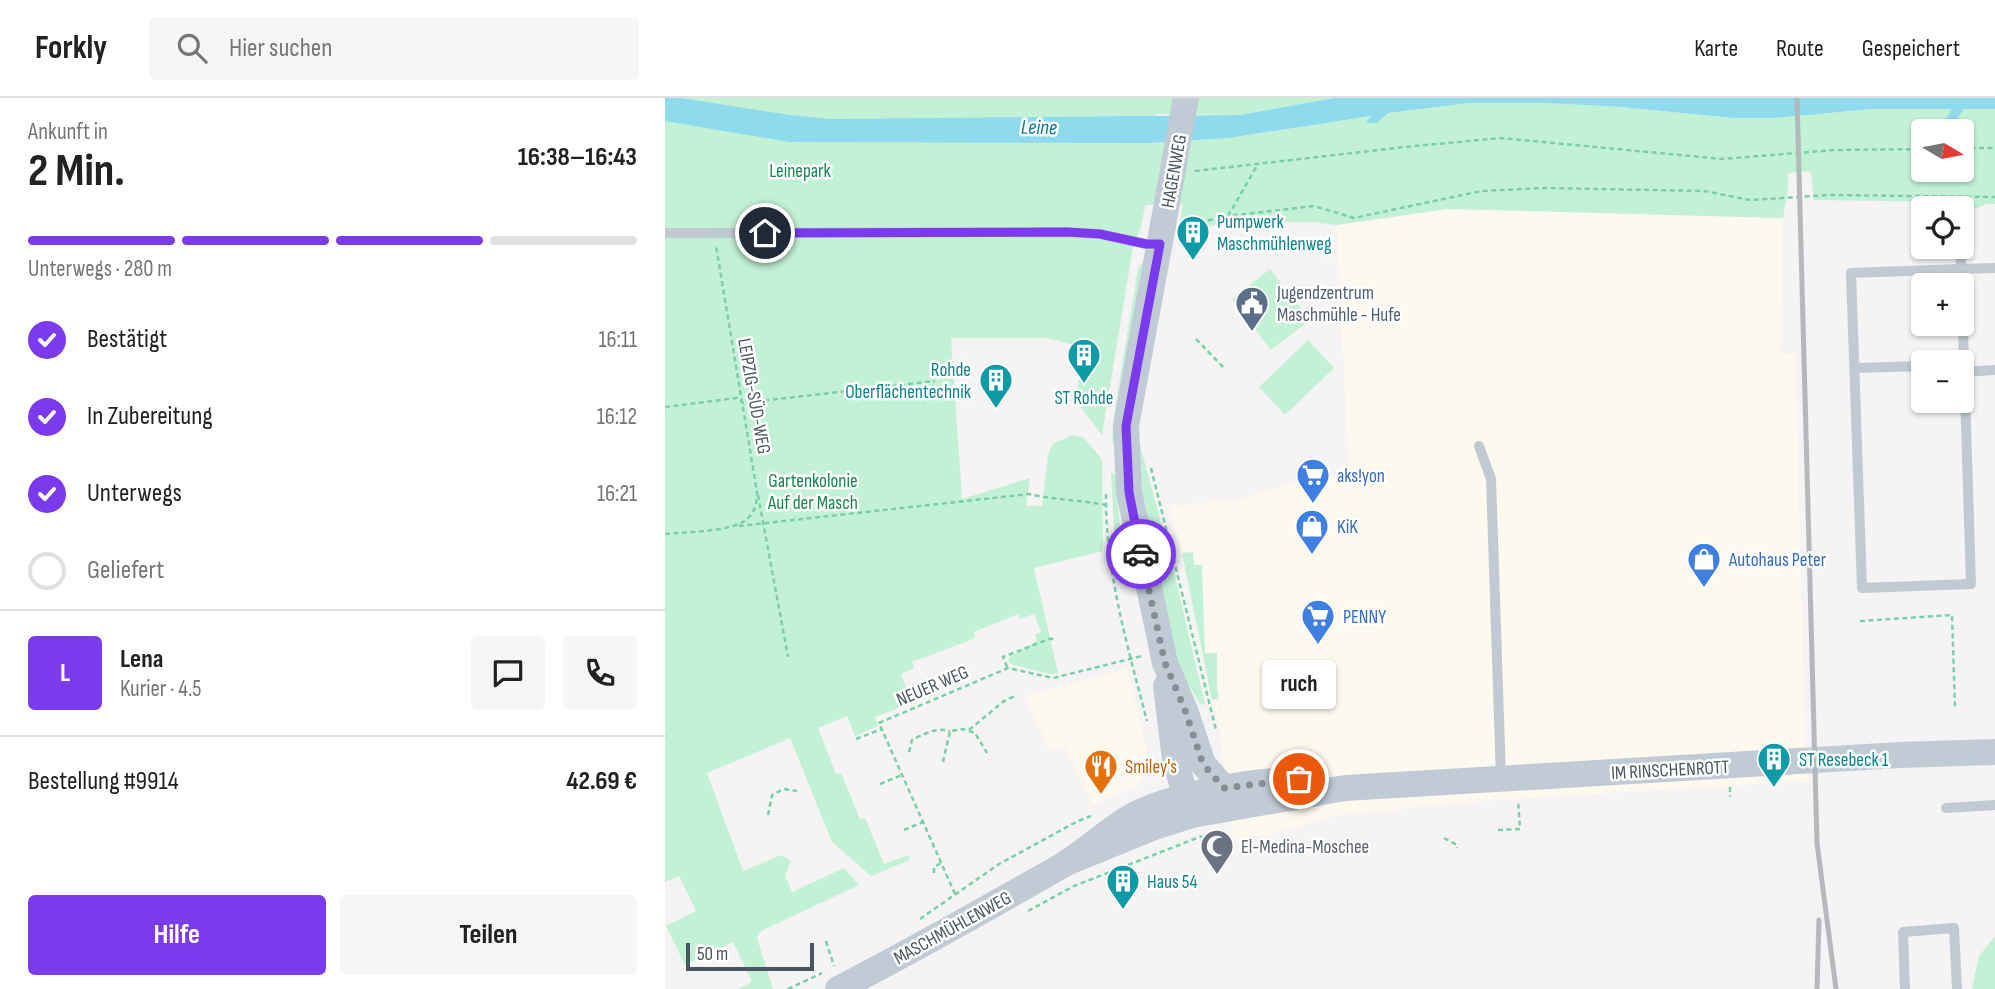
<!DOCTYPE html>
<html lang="de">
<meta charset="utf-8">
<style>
:root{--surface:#fff;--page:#f6f6f6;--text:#222;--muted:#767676;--line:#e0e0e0;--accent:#7c3aed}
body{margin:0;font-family:"Sofia Sans Condensed",sans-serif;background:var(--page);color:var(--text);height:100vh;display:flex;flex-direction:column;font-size:26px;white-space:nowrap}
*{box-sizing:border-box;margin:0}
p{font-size:23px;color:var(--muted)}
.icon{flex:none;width:38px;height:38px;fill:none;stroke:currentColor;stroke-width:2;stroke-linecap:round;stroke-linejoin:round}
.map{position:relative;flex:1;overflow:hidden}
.drawer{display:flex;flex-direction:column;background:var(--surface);width:665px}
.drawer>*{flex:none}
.needle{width:46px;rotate:100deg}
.tools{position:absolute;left:1246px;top:21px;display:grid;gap:14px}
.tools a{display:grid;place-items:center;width:63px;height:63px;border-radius:7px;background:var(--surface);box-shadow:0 2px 5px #0004;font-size:35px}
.scale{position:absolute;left:21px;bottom:18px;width:128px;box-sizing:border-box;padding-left:7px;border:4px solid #4a5661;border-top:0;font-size:19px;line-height:24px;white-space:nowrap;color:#4a5661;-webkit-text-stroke:5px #fff;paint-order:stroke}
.pin{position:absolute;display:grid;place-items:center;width:60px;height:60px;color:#fff;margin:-30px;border:4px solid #fff;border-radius:50%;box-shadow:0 2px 7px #0007}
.courier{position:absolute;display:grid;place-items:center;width:70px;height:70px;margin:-35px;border:5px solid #7c3aed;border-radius:50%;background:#fff;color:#222;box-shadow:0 2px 9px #0007}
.bubble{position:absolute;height:49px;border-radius:7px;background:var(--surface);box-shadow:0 2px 5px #0004;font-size:23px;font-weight:700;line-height:49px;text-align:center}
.overview em{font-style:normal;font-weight:700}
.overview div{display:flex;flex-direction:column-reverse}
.overview{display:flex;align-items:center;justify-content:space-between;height:119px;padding:0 28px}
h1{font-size:46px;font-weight:700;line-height:52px}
.bar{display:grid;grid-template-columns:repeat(4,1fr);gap:10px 7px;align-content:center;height:84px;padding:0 28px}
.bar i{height:9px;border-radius:5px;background:var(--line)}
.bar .active{background:var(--accent)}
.bar p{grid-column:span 4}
.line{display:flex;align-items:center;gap:18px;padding:0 28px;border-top:2px solid var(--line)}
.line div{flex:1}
.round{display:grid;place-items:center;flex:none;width:74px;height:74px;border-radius:7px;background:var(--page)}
ol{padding:0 28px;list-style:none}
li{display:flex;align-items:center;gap:21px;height:77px}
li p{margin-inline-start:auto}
li .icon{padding:7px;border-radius:50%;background:var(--accent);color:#fff;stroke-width:4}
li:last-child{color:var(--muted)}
li i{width:38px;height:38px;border:4px solid var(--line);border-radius:50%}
.button{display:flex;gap:14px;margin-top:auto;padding:14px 28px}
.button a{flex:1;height:80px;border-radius:7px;background:var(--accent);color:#fff;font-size:28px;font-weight:700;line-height:80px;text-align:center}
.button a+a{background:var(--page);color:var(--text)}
header{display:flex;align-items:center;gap:42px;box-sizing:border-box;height:98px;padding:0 35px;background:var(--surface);border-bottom:2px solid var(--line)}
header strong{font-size:33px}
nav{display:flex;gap:38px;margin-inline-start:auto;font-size:24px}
.search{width:490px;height:63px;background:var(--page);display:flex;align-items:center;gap:18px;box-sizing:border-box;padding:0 24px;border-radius:7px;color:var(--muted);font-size:26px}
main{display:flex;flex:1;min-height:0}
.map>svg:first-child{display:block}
.commercial{fill:#fdf9ef}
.green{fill:#c3f1d5;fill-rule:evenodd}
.water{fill:#90daee}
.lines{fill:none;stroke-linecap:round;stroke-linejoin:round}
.path{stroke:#7ad0a6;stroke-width:2.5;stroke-dasharray:5 3.5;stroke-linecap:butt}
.lane{stroke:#c1cad2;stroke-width:10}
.secondary{stroke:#c1cbd6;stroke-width:26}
.rail{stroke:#b5b8bd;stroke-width:5}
.secondary-bridge{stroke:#c1cbd6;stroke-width:26}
.done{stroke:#868d94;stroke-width:7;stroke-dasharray:0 12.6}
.route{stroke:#7c3aed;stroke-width:9}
.labels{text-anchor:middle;stroke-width:5;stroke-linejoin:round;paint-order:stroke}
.park-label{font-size:19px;fill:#17864f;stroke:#fff}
.street-label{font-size:19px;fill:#4a5661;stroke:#fff}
.culture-label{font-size:19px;fill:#0d838f;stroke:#fff;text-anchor:start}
.service-label{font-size:19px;fill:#4e5e75;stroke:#fff;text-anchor:start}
.shop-label{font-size:19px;fill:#366cbe;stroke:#fff;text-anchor:start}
.food-label{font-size:19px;fill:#c56008;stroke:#fff;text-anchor:start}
.worship-label{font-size:19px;fill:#5b616d;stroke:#fff;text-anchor:start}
.water-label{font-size:21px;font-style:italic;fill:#0c7c9b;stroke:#fff}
</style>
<header>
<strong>Forkly</strong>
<div class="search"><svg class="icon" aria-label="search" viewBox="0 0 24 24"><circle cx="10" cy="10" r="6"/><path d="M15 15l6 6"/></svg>Hier suchen</div>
<nav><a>Karte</a><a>Route</a><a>Gespeichert</a></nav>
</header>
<main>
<section class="drawer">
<div class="overview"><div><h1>2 Min.</h1><p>Ankunft in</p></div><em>16:38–16:43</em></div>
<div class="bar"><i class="active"></i><i class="active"></i><i class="active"></i><i></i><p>Unterwegs · 280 m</p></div>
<ol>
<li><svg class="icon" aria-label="check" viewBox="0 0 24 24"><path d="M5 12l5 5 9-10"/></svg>Bestätigt<p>16:11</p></li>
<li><svg class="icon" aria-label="check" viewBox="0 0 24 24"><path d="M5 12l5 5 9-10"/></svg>In Zubereitung<p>16:12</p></li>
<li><svg class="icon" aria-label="check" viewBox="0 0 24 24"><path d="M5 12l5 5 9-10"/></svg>Unterwegs<p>16:21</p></li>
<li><i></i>Geliefert</li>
</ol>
<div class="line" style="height:126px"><b class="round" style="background:var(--accent);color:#fff">L</b><div><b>Lena</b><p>Kurier · 4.5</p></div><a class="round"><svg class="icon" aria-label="chat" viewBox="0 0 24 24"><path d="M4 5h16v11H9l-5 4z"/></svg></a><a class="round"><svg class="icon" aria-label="phone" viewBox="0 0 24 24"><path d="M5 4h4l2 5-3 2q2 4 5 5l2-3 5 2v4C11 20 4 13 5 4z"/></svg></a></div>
<div class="line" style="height:91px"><div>Bestellung #9914</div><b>42.69 €</b></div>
<div class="button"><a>Hilfe</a><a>Teilen</a></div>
</section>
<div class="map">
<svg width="1330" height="891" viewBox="0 0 1330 891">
<rect width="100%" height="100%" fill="#f5f3f3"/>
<g class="commercial">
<path d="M782,111L1118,120L1115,256H1130L1140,642L1144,683L802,704L668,718L605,737L568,742L555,636L517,456L504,408L573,402L646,379L684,376L672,127Z"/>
<path d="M463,571L485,669L483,676L472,689L428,706L400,649L385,654L360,598Z"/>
</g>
<g class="green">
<path d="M0,0H669L575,17L491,16L486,45L564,40L707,18L702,25H712L723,15L804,5H881L956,9L1068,20H1110L1208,11H1288L1281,21L1299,11H1330V106H1321L1310,111L1297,104L1149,102L1146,75L1143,73L1123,75V91L1118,120L782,111L672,127L647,124L560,125L513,134L518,106L480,107L476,130L468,149L437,337L411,303L418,249L382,240H286L297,401L365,380L361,408H377L383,357L388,346L407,337L418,339L437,361L438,453L369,470L393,575L384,576L345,566L343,560L372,543L370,536L376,534L369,516L355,521L353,516L309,534L310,539L303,543L247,564L249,570L236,576L247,605L210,619L213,628L190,638L182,618L153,630L171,676L176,675L195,721L200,720L219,766L243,757L245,762L206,778L167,744L125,640L42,675L78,773L116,757L126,763L120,777L127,794L179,770L194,787L96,833L92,840L108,891H73L87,884L68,844L20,867L1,828L31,813L14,778L0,784ZM1258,33H1297V72H1258Z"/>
<path d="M482,159L453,349L447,344L449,317L473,170Z"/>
<path d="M605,171L645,222L606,252L567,201Z"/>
<path d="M643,242L669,270L620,317L594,289Z"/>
<path d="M473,340L500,439L488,436L481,432L476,406Z"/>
<path d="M446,373L450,377L458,464L451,466Z"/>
<path d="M528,454L529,467H537L540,555H552V590L556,616L553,601L547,602L517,455Z"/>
<path d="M505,457L540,606L536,607L514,571L491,473Z"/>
<path d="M1330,838V891H1307L1314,858Z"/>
</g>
<path class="water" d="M0,0H16L125,17L166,21L575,17L669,0H1330V11H1299L1288,26L1281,21L1287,11H1208L1110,20H1068L956,9L881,5H804L723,15L712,25H701L706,18L564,40L485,45L125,44L0,23Z"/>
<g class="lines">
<g class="path">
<path d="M1297,50H1330"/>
<path d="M530,73L740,49L836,40L1057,61L1169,52L1258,51"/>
<path d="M563,118L593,66"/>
<path d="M518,128L563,118L649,108L689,120L816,93L880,90L1039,93L1085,102L1165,97L1330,99"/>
<path d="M531,241L559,270"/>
<path d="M0,309L72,300L78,305L270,283"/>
<path d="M486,370L551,632"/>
<path d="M441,396C440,473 463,550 482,623"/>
<path d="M93,397L123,559"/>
<path d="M74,428L364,396C390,402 415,402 441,407"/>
<path d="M0,436C19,434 71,434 83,420C91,413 92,403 92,394L51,148"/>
<path d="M1195,523L1287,517L1290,609"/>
<path d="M342,569L338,559L384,541H390"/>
<path d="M304,632L339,603L350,598"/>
<path d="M191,641L217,631"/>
<path d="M244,654L247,642C258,636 273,629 285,633"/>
<path d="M278,664L285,633L298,631L310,635L322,655"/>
<path d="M215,686L237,677"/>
<path d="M1065,689V699"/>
<path d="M103,717L107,697L119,691L132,693"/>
<path d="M239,732L258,724"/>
<path d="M833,732L855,731L853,702"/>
<path d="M779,740L792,747V750"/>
<path d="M269,775V769L276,765"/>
<path d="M290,796L214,625L343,570L388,580L477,558"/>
<path d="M363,813L409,788L537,738"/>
<path d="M255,821L334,766L413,723L426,718"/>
<path d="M161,843L169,868"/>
<path d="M123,891L157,875"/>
</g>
<g class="lane">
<path d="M0,135L402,134L435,136L481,146H494"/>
<path d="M1295,149L1296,171L1330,170"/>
<path d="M1296,187V171L1186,175L1197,490L1306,486L1297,200"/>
<path d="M1190,270L1258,268"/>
<path d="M1299,274L1330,272"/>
<path d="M814,348L826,381L836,680"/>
<path d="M1281,710L1330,707"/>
<path d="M1240,891L1238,834L1289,830L1292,891"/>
</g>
<g class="secondary">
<path d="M498,127L461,328L464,394L500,565L520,612L538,666L574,707"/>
<path d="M501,588L510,661L525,714"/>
<path d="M401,765L492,728L527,717L680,690L1235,657L1330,654"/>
<path d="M173,891C248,853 320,811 393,770C417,756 438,736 462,721C497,698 607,676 648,684"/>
</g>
<g class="rail">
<path d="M1132,0L1152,745L1171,891"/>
<path d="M1152,891L1154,822"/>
</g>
<path class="secondary-bridge" d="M498,127L521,0"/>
</g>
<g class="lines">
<path class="done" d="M476,456L500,565L520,612L538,666L559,690L634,681"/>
<path class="route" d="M100,135L402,134L435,136L481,146H495L461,328L464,394L476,456"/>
</g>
<defs>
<symbol id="building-pin" viewBox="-11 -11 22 30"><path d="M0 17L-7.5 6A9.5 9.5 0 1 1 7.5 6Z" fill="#0f9aa8" stroke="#fff"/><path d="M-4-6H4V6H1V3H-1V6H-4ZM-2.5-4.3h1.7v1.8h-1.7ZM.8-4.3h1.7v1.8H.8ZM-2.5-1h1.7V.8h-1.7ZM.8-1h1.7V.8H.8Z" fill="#fff"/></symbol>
<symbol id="civic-pin" viewBox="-11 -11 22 30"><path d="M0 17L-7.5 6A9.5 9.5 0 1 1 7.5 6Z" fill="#5c6f8a" stroke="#fff"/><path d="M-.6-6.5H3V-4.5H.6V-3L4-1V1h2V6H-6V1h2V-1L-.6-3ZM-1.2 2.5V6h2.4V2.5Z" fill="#fff"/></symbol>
<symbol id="supermarket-pin" viewBox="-11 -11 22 30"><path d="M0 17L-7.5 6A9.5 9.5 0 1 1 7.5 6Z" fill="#3f7fe0" stroke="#fff"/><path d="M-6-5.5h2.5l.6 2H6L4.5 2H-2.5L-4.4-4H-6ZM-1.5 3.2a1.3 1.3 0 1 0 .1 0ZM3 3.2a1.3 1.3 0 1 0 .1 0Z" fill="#fff"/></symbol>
<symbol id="shop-pin" viewBox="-11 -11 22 30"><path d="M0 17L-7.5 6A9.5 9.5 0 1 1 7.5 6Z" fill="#3f7fe0" stroke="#fff"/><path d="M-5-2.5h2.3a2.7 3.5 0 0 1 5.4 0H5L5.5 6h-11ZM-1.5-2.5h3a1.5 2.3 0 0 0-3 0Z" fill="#fff"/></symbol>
<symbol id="restaurant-pin" viewBox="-11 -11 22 30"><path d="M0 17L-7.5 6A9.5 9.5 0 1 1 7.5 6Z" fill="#e8710a" stroke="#fff"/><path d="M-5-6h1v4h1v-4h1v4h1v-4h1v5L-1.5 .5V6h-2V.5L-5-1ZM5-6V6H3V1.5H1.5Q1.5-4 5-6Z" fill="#fff"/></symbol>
<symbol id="mosque-pin" viewBox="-11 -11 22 30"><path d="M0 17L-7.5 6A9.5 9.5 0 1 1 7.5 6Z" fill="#6b7280" stroke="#fff"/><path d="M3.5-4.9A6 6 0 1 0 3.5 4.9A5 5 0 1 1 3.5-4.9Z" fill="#fff"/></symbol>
</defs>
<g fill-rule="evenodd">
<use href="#building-pin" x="509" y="115" width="38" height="52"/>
<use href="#civic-pin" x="568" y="186" width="38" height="52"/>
<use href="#building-pin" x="400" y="238" width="38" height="52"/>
<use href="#building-pin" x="312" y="263" width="38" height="52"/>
<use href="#supermarket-pin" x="629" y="358" width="38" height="52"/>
<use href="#shop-pin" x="628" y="409" width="38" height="52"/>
<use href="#shop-pin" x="1020" y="442" width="38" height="52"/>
<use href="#supermarket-pin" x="634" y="499" width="38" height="52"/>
<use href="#building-pin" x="1090" y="642" width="38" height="52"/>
<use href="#restaurant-pin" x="417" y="649" width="38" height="52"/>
<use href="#mosque-pin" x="533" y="729" width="38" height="52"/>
<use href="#building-pin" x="439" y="764" width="38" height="52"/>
</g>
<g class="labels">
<g class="park-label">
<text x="135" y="79">Leinepark</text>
<text x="148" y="389">Gartenkolonie<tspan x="148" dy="22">Auf der Masch</tspan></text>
</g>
<g class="street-label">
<text transform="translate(508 73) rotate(-80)" y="7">HAGENWEG</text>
<text transform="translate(90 298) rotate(80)" y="7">LEIPZIG-SÜD-WEG</text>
<text transform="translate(267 587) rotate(-23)" y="7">NEUER WEG</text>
<text transform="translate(1005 671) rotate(-3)" y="7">IM RINSCHENROTT</text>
<text transform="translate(287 829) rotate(-29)" y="7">MASCHMÜHLENWEG</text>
</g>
<g class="culture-label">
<text x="552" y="130">Pumpwerk<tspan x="552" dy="22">Maschmühlenweg</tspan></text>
<text x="306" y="278" text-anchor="end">Rohde<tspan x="306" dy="22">Oberflächentechnik</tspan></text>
<text x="419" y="306" text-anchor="middle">ST Rohde</text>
<text x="1134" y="668">ST Resebeck 1</text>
<text x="482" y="790">Haus 54</text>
</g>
<g class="service-label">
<text x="612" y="201">Jugendzentrum<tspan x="612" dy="22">Maschmühle - Hufe</tspan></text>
</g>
<g class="shop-label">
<text x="672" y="384">aks!yon</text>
<text x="672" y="435">KiK</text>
<text x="1064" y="468">Autohaus Peter</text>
<text x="678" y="525">PENNY</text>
</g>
<g class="food-label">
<text x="460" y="675">Smiley's</text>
</g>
<g class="worship-label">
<text x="576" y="755">El-Medina-Moschee</text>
</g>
<g class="water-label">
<text transform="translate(374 29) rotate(1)" y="7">Leine</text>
</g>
</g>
</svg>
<div class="tools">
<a><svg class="needle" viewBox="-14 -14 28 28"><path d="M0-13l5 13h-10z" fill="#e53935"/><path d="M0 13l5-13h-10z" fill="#767676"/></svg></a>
<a><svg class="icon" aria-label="locate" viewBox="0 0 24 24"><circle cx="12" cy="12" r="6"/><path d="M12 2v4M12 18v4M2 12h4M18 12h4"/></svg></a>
<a>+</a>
<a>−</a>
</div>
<div class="scale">50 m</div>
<div class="pin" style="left:634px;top:681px;background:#ea580c"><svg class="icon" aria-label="bag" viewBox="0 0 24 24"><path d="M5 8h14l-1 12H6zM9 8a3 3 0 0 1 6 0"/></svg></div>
<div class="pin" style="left:100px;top:135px;background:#1f2937"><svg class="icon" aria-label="home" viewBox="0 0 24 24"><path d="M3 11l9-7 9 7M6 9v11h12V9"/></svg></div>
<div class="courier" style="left:476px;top:456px"><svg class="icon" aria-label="car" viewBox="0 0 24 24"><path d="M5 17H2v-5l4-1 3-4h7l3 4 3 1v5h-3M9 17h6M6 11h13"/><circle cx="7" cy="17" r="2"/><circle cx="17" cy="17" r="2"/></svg></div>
<div class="bubble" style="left:597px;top:562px;width:74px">ruch</div>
</div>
</main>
